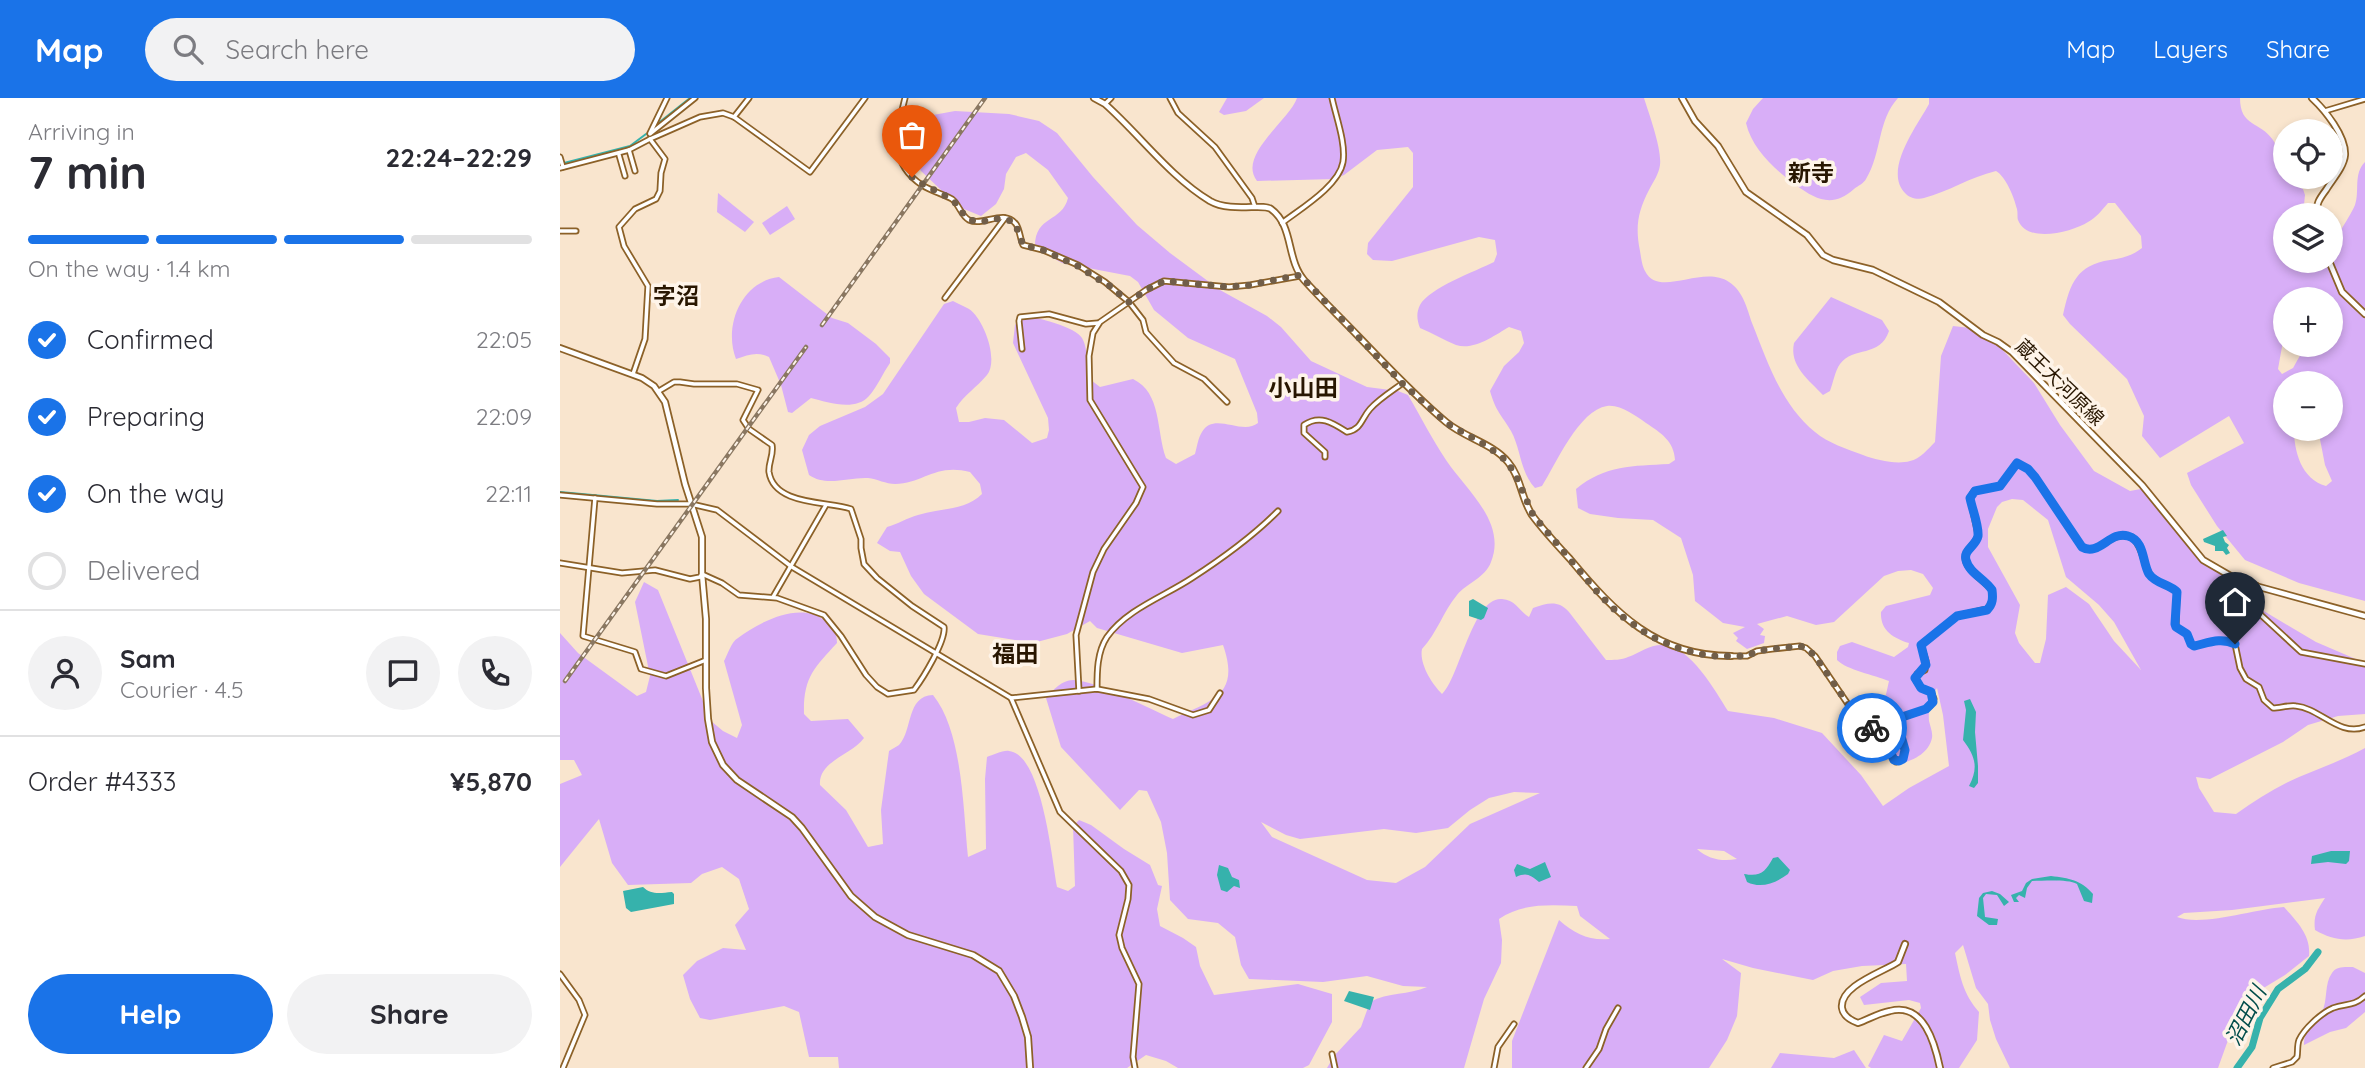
<!DOCTYPE html>
<meta charset="utf-8">
<style>
:root{--surface:#fff;--page:#f2f2f3;--text:#2b2b33;--muted:#7c7c81;--line:#e1e1e2;--accent:#1a73e8}
body{margin:0;font-family:Quicksand,"Noto Sans JP",sans-serif;background:var(--page);color:var(--text);height:100vh;display:flex;flex-direction:column;font-size:26px;white-space:nowrap}
*{box-sizing:border-box;margin:0}
p{font-size:23px;color:var(--muted)}
.icon{flex:none;width:38px;height:38px;fill:none;stroke:currentColor;stroke-width:2;stroke-linecap:round;stroke-linejoin:round}
.map{position:relative;flex:1;overflow:hidden}
.side{display:flex;flex-direction:column;background:var(--surface);width:560px}
.side>*{flex:none}
.fabs{position:absolute;left:1713px;top:21px;display:grid;gap:14px}
.fabs a{display:grid;place-items:center;width:70px;height:70px;border-radius:50%;background:var(--surface);box-shadow:0 4px 10px #0003;font-size:35px}
.pin{position:absolute;display:grid;place-items:center;width:60px;height:60px;color:#fff;margin:-72px -30px;border-radius:50% 50% 50% 0;rotate:-45deg;box-shadow:0 0 7px #0007}
.pin .icon{rotate:45deg}
.courier{position:absolute;display:grid;place-items:center;width:70px;height:70px;margin:-35px;border:5px solid #1a73e8;border-radius:50%;background:#fff;color:#222;box-shadow:0 2px 9px #0007}
.headline em{font-style:normal;font-weight:800}
.headline div{display:flex;flex-direction:column-reverse}
.headline{display:flex;align-items:center;justify-content:space-between;height:119px;padding:0 28px}
h1{font-size:46px;font-weight:800;line-height:52px}
.bar{display:grid;grid-template-columns:repeat(4,1fr);gap:10px 7px;align-content:center;height:84px;padding:0 28px}
.bar i{height:9px;border-radius:5px;background:var(--line)}
.bar .on{background:var(--accent)}
.bar p{grid-column:span 4}
.line{display:flex;align-items:center;gap:18px;padding:0 28px;border-top:2px solid var(--line)}
.line div{flex:1}
.round{display:grid;place-items:center;flex:none;width:74px;height:74px;border-radius:37px;background:var(--page)}
ol{padding:0 28px;list-style:none}
li{display:flex;align-items:center;gap:21px;height:77px}
li p{margin-inline-start:auto}
li .icon{padding:7px;border-radius:50%;background:var(--accent);color:#fff;stroke-width:4}
li:last-child{color:var(--muted)}
li i{width:38px;height:38px;border:4px solid var(--line);border-radius:50%}
.primary-button{display:flex;gap:14px;margin-top:auto;padding:14px 28px}
.primary-button a{flex:1;height:80px;border-radius:42px;background:var(--accent);color:#fff;font-size:28px;font-weight:800;line-height:80px;text-align:center}
.primary-button a+a{background:var(--page);color:var(--text)}
header{display:flex;align-items:center;gap:42px;box-sizing:border-box;height:98px;padding:0 35px;background:var(--accent);color:#fff}
header strong{font-size:33px}
nav{display:flex;gap:38px;margin-inline-start:auto;font-size:24px}
.search{width:490px;height:63px;background:var(--page);display:flex;align-items:center;gap:18px;box-sizing:border-box;padding:0 24px;border-radius:38px;color:var(--muted);font-size:26px}
main{display:flex;flex:1;min-height:0}
.map>svg:first-child{display:block}
.green{fill:#d8aef7;fill-rule:evenodd}
.water{fill:#36b2ac}
.lines{fill:none;stroke-linecap:round;stroke-linejoin:round}
.stream{stroke:#36b2ac;stroke-width:2}
.river{stroke:#36b2ac;stroke-width:7}
.street-casing{stroke:#8c6128;stroke-width:7}
.secondary-casing{stroke:#8c6128;stroke-width:8}
.street{stroke:#fff;stroke-width:3.5}
.secondary{stroke:#fff;stroke-width:4.5}
.rail-casing{stroke:#8a7761;stroke-width:4.5}
.rail{stroke:#fef4e9;stroke-width:2;stroke-dasharray:5;stroke-linecap:butt}
.done{stroke:#715e49;stroke-width:7;stroke-dasharray:0 12.6}
.route{stroke:#1a73e8;stroke-width:9}
.labels{text-anchor:middle;stroke-width:7;stroke-linejoin:round;paint-order:stroke}
.street-label{font-size:19px;fill:#281601;stroke:#fef4e9}
.water-label{font-size:21px;font-style:italic;fill:#024d4b;stroke:#fef4e9}
.quarter-label{font-size:23px;font-weight:bold;fill:#281601;stroke:#fef4e9}
</style>
<header>
<strong>Map</strong>
<div class="search"><svg class="icon" aria-label="search" viewBox="0 0 24 24"><circle cx="10" cy="10" r="6"/><path d="M15 15l6 6"/></svg>Search here</div>
<nav><a>Map</a><a>Layers</a><a>Share</a></nav>
</header>
<main>
<section class="side">
<div class="headline"><div><h1>7 min</h1><p>Arriving in</p></div><em>22:24–22:29</em></div>
<div class="bar"><i class="on"></i><i class="on"></i><i class="on"></i><i></i><p>On the way · 1.4 km</p></div>
<ol>
<li><svg class="icon" aria-label="check" viewBox="0 0 24 24"><path d="M5 12l5 5 9-10"/></svg>Confirmed<p>22:05</p></li>
<li><svg class="icon" aria-label="check" viewBox="0 0 24 24"><path d="M5 12l5 5 9-10"/></svg>Preparing<p>22:09</p></li>
<li><svg class="icon" aria-label="check" viewBox="0 0 24 24"><path d="M5 12l5 5 9-10"/></svg>On the way<p>22:11</p></li>
<li><i></i>Delivered</li>
</ol>
<div class="line" style="height:126px"><a class="round"><svg class="icon" aria-label="person" viewBox="0 0 24 24"><circle cx="12" cy="8" r="4"/><path d="M4 21q1-7 8-7t8 7"/></svg></a><div><b>Sam</b><p>Courier · 4.5</p></div><a class="round"><svg class="icon" aria-label="chat" viewBox="0 0 24 24"><path d="M4 5h16v11H9l-5 4z"/></svg></a><a class="round"><svg class="icon" aria-label="phone" viewBox="0 0 24 24"><path d="M5 4h4l2 5-3 2q2 4 5 5l2-3 5 2v4C11 20 4 13 5 4z"/></svg></a></div>
<div class="line" style="height:91px"><div>Order #4333</div><b>¥5,870</b></div>
<div class="primary-button"><a>Help</a><a>Share</a></div>
</section>
<div class="map">
<svg width="1805" height="970" viewBox="0 0 1805 970">
<rect width="100%" height="100%" fill="#f9e5ce"/>
<g class="green">
<path d="M667,0H704L686,13L664,17L659,14Z"/>
<path d="M737,0H1084C1089,16 1102,51 1100,67C1099,76 1093,84 1089,92C1078,113 1075,129 1080,153C1081,159 1082,168 1085,173C1099,201 1142,166 1169,184C1183,193 1187,210 1192,225C1208,265 1221,306 1255,334C1268,345 1287,351 1303,357C1316,362 1337,367 1350,363C1360,361 1368,351 1375,344L1381,258L1393,228L1419,231L1436,245L1474,285L1500,327L1534,373L1570,393L1586,390L1611,424L1692,506L1756,544L1805,565V616L1778,618L1748,627L1723,644L1650,681L1636,679L1639,690L1654,714L1676,716C1696,702 1716,689 1739,679C1761,670 1783,662 1805,650V838C1787,844 1772,842 1755,832C1753,817 1758,811 1765,800L1672,812L1624,815L1617,819C1642,829 1694,811 1724,809C1737,824 1751,837 1749,858L1725,877L1697,894L1685,907L1676,920L1658,970H1450L1436,941L1430,922L1428,906L1416,890L1403,847L1395,855C1400,878 1403,896 1419,914L1417,942L1399,970H1311L1308,968L1324,937L1342,943L1361,910L1360,905L1349,902L1304,907L1300,899L1321,885L1347,883L1346,866L1302,868L1273,873L1253,882L1193,870L1162,861L1181,875L1177,918L1167,942L1149,970H952V943L999,822C1015,836 1029,843 1050,841L1020,818L1017,808C989,807 962,805 939,821L942,842L941,865L924,901L904,970H767L774,958L801,929L810,904C828,894 849,897 867,889L843,888L807,878L763,884L689,881L681,867L675,839L658,825L628,821L610,802L607,755L601,724L587,693L579,692L560,712L501,649L486,600C493,592 502,582 513,582C537,583 590,611 613,621C651,602 681,598 663,547L622,555L537,530L530,523L507,536L473,545L418,536L364,496L351,478L340,454L330,453L317,445L327,429C338,426 347,420 358,417C380,410 405,413 422,396L420,386L410,374C376,365 364,385 335,386C326,386 317,381 308,380C289,379 266,389 249,377L242,352L249,337L260,328L305,309L323,296L384,206L393,203C398,206 404,208 409,211C424,221 439,262 427,277C417,289 404,297 396,310L399,324H409L425,320L444,322L472,345L487,340L489,332L488,320L453,245L455,227L464,218C476,219 516,229 522,240C528,250 527,267 527,279L540,289L573,281C602,295 596,332 606,360L616,366L635,356C637,349 638,340 642,334C654,313 682,338 698,325L697,315L675,261L628,240L594,212L578,184L570,178L502,165L475,150C474,117 502,125 508,100L488,72L466,55L456,59L446,76L444,91L436,106L421,118L399,109L361,73L354,59L353,47L357,34L373,17L395,13L449,16L479,23L497,35L533,79L577,127L610,155L660,192L707,218L721,229L751,263L807,289L838,293L848,297C861,319 872,341 886,362C906,392 947,424 931,464C925,480 907,485 897,497C883,514 877,535 862,551C859,566 872,586 882,596C899,581 913,498 942,501C956,502 959,513 969,519L973,510C988,505 998,502 1009,514L1046,562C1053,562 1062,562 1068,559C1080,555 1090,546 1104,547C1130,548 1156,594 1168,613L1214,620L1262,635L1301,677L1323,708L1349,690L1389,668L1383,617L1377,590C1371,599 1368,610 1369,623C1370,628 1373,634 1372,640C1369,654 1355,662 1342,665L1334,659L1317,637L1329,583C1314,577 1287,572 1277,562V554L1280,548L1292,544L1334,559L1348,549L1349,545C1333,540 1320,532 1321,514L1326,508L1370,497L1373,490L1363,476L1351,472L1338,473L1324,478L1274,524L1256,527L1227,518L1197,526L1204,531L1200,537L1205,538L1204,545L1187,551L1176,543L1178,540L1173,535L1185,529L1163,525L1135,503L1133,477L1121,440L1093,422L1058,420L1030,416L1018,410L1016,391C1045,367 1073,368 1109,366L1115,362C1114,343 1101,335 1086,325C1076,318 1060,306 1047,308C1019,312 996,366 982,388L975,390C960,374 961,351 951,333C941,316 936,314 930,293L944,268L959,254L964,245L961,233L949,229C935,237 914,253 896,247C884,242 872,235 860,230C857,222 856,215 860,207C869,190 916,173 934,164L937,156L935,142L919,139L832,163L813,162L807,156L808,145L853,89V55L848,49L817,52L784,77L774,81L697,83C677,57 729,23 737,0ZM1452,401L1463,402L1488,422L1506,479L1539,507L1554,524L1581,572L1554,543L1529,506L1506,489L1488,497L1486,541L1480,565H1475L1459,545L1455,535L1460,507L1428,449V431L1437,409L1442,404ZM954,694L980,695L910,726L865,769L836,785L807,782L712,739L701,724L726,737L740,741L824,731L856,735L888,730L910,712L929,700ZM1137,751L1164,753L1177,761C1162,764 1148,761 1137,751Z"/>
<path d="M1203,0H1338C1317,23 1322,55 1306,81C1304,85 1298,88 1294,91C1273,110 1256,102 1236,87C1215,72 1192,51 1186,25L1193,11Z"/>
<path d="M1369,0H1680C1680,29 1700,23 1713,42C1722,57 1719,65 1723,80L1743,91L1745,97L1743,117H1726V163H1771C1771,141 1786,127 1795,107C1800,93 1793,76 1805,64V503L1739,485L1685,462L1657,428L1631,387L1627,375L1684,345L1669,318L1600,360L1582,338L1584,318L1567,281L1510,226L1503,217C1510,185 1517,167 1550,162C1563,160 1572,158 1582,150L1581,138L1555,105H1548C1542,112 1536,120 1528,124C1512,134 1467,146 1458,122C1457,119 1458,115 1457,111C1454,99 1446,79 1436,73C1410,79 1388,94 1364,100C1358,102 1349,100 1345,95C1323,72 1357,28 1369,6ZM1743,197L1749,201H1771V247H1746L1733,270L1722,276L1718,271L1725,232L1726,201H1737ZM1726,285H1771V331H1758L1765,367L1772,383L1766,388C1741,381 1734,353 1734,331H1726Z"/>
<path d="M158,95L194,124L185,134L157,114Z"/>
<path d="M227,108L235,121L210,137L202,125Z"/>
<path d="M219,179L272,220L288,225L316,246L330,260V265C323,275 317,289 309,298C295,314 267,304 251,300L232,315L228,314L221,287L209,259C197,253 188,257 176,261C163,227 182,183 219,179Z"/>
<path d="M1271,199L1322,222L1329,233C1320,260 1293,248 1280,266C1275,273 1273,285 1270,293L1263,297C1249,282 1229,268 1234,245Z"/>
<path d="M84,484L98,492L151,623L163,633L177,640L182,627L164,563C168,556 171,544 178,540C199,524 240,503 264,522C272,529 277,534 277,545C254,570 243,580 244,616L251,623L288,621L304,640C292,657 258,663 260,687L286,712L308,749L323,746L321,712L329,653C332,651 336,649 339,647C353,632 346,598 373,597C403,634 403,712 408,759L426,751L425,681L427,659C433,657 443,652 449,653C482,656 492,762 497,789L508,793L515,788L513,728L519,722L531,727L564,751L590,767L598,787L602,788L597,811L600,828L623,840L636,849L640,868L654,897L738,886L772,896V924L749,967L743,970H618L606,963L586,957L567,970H279L278,959H249L239,914L224,908L150,922L140,920L130,901L123,877L137,863L163,850L186,852L175,827L189,811L179,781L162,769L142,776L131,785L68,787L52,765L39,721L0,769V686L22,677L14,662H0V535L18,555L77,598L86,594L90,578L75,504Z"/>
<path d="M1793,869L1805,875V914L1786,930L1770,934L1744,947C1743,932 1756,926 1762,914C1768,902 1764,886 1772,875C1776,868 1785,869 1793,869Z"/>
<path d="M1294,952L1306,970H1211L1220,955L1274,960Z"/>
</g>
<g class="water">
<path d="M1663,432L1667,438L1663,439L1665,444L1669,447L1667,450L1670,455L1666,457L1663,453H1655V448L1644,444L1643,441Z"/>
<path d="M913,501L928,510L924,520L921,522L909,518V503Z"/>
<path d="M1410,601L1416,614L1415,634L1418,668V685L1414,690L1409,688C1419,669 1415,658 1403,642L1406,612L1404,603Z"/>
<path d="M1771,753H1790L1789,763L1786,766L1768,764L1751,766L1752,758Z"/>
<path d="M1218,759L1230,772L1228,776C1216,785 1201,791 1187,784L1184,776C1201,779 1205,774 1213,760Z"/>
<path d="M985,764L991,779L979,784C970,777 967,774 956,779L954,772L957,766L970,771Z"/>
<path d="M659,767L668,770L672,779L679,782L680,790L674,788L667,794L661,792L657,777Z"/>
<path d="M1491,778C1509,780 1521,782 1533,796L1532,805L1524,803L1517,786C1508,781 1484,783 1472,783L1467,790L1465,800L1459,797L1456,800L1459,804H1454L1451,797L1462,793L1466,785L1472,781Z"/>
<path d="M83,789C91,797 100,795 112,794L114,796V806L71,814L66,810L63,793Z"/>
<path d="M1432,793L1440,796L1449,804L1444,808L1437,797L1426,796L1423,800L1425,819L1438,821L1437,827H1429L1417,818L1419,800L1423,795Z"/>
<path d="M789,893L814,899L810,912L784,903Z"/>
</g>
<g class="lines">
<g class="stream">
<path d="M96,27L130,0"/>
<path d="M0,66L70,48L86,36"/>
<path d="M0,394L97,403L118,402"/>
</g>
<path class="river" d="M1677,970L1692,949L1700,920L1718,891L1745,871L1758,854"/>
<defs>
<g id="street">
<path d="M345,0C337,33 328,65 362,87C371,93 383,96 392,101C399,106 401,118 409,122C424,129 443,110 456,126C460,132 460,141 463,147L483,152L518,167L545,184L569,204L583,222L586,234L614,265L644,281L667,304"/>
<path d="M610,0L618,15L655,49L692,100L695,109"/>
<path d="M545,6L551,0"/>
<path d="M1765,13L1805,1"/>
<path d="M174,19L189,0"/>
<path d="M90,35L107,0"/>
<path d="M90,36L135,0"/>
<path d="M69,52L75,73"/>
<path d="M59,57L65,78"/>
<path d="M0,59L3,69"/>
<path d="M0,70L69,52L90,41L140,19L163,15L174,19L250,74L305,0"/>
<path d="M722,125C740,111 779,88 783,64C786,45 776,19 772,0"/>
<path d="M0,133H16"/>
<path d="M385,200L445,120"/>
<path d="M462,251L459,223L460,219L489,216L526,226L538,225"/>
<path d="M73,276L85,241L88,188L64,148L59,129L75,111L96,101L100,93L101,75L105,61L90,41"/>
<path d="M765,359V354L744,335V327C760,316 773,325 787,334C802,331 801,321 810,311C819,301 832,293 843,285"/>
<path d="M0,397L97,406H131L157,412L232,469L451,600L500,714L561,773L569,787L568,801L559,837L562,850L579,886L573,959L575,970"/>
<path d="M35,400L23,538L72,553L75,554L81,571L106,578L146,562"/>
<path d="M0,465L62,475L95,472L130,481L140,479L142,476L162,485L179,497L217,500L264,517L281,538L306,577L317,589L328,596L354,592C363,580 386,543 384,529L352,508L317,480L304,466L301,450V441L291,411C269,403 214,408 209,374C208,365 214,357 212,347L189,331L183,322L198,292L177,286H134L120,284H114L99,293"/>
<path d="M1696,487L1693,500L1701,517L1741,554L1805,566"/>
<path d="M213,499L266,407"/>
<path d="M1171,558H1187L1197,553L1212,551L1240,548L1246,550L1255,558L1292,612L1324,641L1334,661L1336,664L1343,661L1345,652L1336,621L1366,611L1370,608L1374,601L1371,594L1361,590L1355,581L1357,576L1365,572L1366,563L1361,547L1397,518L1427,511L1432,504V492C1425,483 1400,469 1406,455C1410,447 1417,445 1418,436L1410,400L1414,393L1440,388L1457,365L1468,371L1475,379L1522,449C1540,458 1549,432 1572,439C1583,450 1582,462 1589,475C1595,486 1609,486 1617,494L1616,529L1627,536L1631,546L1634,548C1648,545 1662,539 1675,546L1680,570L1686,581L1699,589L1704,602L1713,610C1720,610 1728,607 1736,608C1760,610 1779,639 1805,629"/>
<path d="M537,591C537,574 537,554 547,539C567,511 605,498 632,480C663,460 692,439 718,413"/>
<path d="M519,593L516,537L533,474L544,451L576,405L583,389L530,302L529,258L533,235L540,224L586,192L604,183L669,189L690,187L740,178"/>
<path d="M451,600L537,591L589,601L633,617L649,612L660,595"/>
<path d="M0,876L19,902L25,917L3,970"/>
<path d="M772,956L775,970"/>
<path d="M934,970L938,949L954,926"/>
<path d="M1026,970L1039,951L1046,931L1058,910"/>
<path d="M1713,970L1732,964L1737,959C1738,954 1737,947 1739,942C1744,931 1761,915 1773,910C1786,905 1793,909 1805,898"/>
</g>
<g id="secondary">
<path d="M534,0L545,6C580,37 609,78 650,103C671,115 703,105 711,111C734,128 726,161 744,182C761,201 781,220 799,239C827,268 855,298 886,324C905,340 932,345 948,364C961,379 961,400 972,417C983,432 997,447 1010,461C1055,515 1096,558 1171,558"/>
<path d="M1122,0L1135,23L1158,48L1186,94L1247,137L1263,157L1273,162L1313,172L1379,204L1423,237L1438,244L1452,254L1582,387L1643,462L1681,484L1805,518"/>
<path d="M1752,0C1765,12 1786,38 1785,57C1784,69 1772,82 1766,92C1760,100 1755,107 1757,117"/>
<path d="M1769,163L1782,194L1805,216"/>
<path d="M0,250L82,280L94,288L105,304L125,386L142,439V476L146,521V590L148,621L152,644L163,667L177,682L232,719L242,730L291,798L315,819L348,837L413,857L439,873L454,898L462,919L468,939L470,970"/>
<path d="M1345,846L1338,864C1323,874 1279,888 1282,910C1283,918 1290,922 1298,925C1309,921 1319,915 1330,913C1364,904 1375,946 1380,970"/>
</g>
</defs>
<use href="#street" class="street-casing"/>
<use href="#secondary" class="secondary-casing"/>
<use href="#street" class="street"/>
<use href="#secondary" class="secondary"/>
<defs>
<g id="rail">
<path d="M262,227L425,0"/>
<path d="M5,583L246,249"/>
</g>
</defs>
<use href="#rail" class="rail-casing"/>
<use href="#rail" class="rail"/>
</g>
<g class="lines">
<path class="done" d="M352,79C365,89 379,93 392,102C400,107 402,119 411,122C426,128 434,114 455,125L463,147L483,152L524,171L533,179L545,184L569,204L586,192L604,183L669,189L690,187L740,177L842,285L888,326L927,348L947,363L957,380L973,417L1039,496L1060,517L1090,538L1121,551L1149,558H1187L1197,553L1212,551L1240,548L1246,550L1255,558L1292,612L1312,630"/>
<path class="route" d="M1312,630L1324,641L1334,662L1339,663L1343,661L1345,652L1336,621L1366,611L1373,604L1371,594L1361,590L1355,580L1366,567L1361,547L1397,518L1427,512C1433,506 1433,500 1432,492C1425,481 1409,475 1406,462C1403,452 1416,448 1418,438C1419,427 1412,411 1410,400L1415,393L1440,388L1457,365L1468,371L1475,379L1522,449C1539,459 1550,432 1568,438C1585,443 1582,464 1589,476C1596,486 1609,486 1617,494L1615,526L1616,529L1627,536L1631,546L1634,548C1648,545 1661,539 1675,546"/>
</g>
<g class="labels">
<g class="street-label">
<text transform="translate(1500 284) rotate(44)" y="7">蔵王大河原線</text>
</g>
<g class="water-label">
<text transform="translate(1686 918) rotate(-63)" y="7">沼田川</text>
</g>
<g class="quarter-label">
<text x="1251" y="83">新寺</text>
<text x="116" y="206">字沼</text>
<text x="743" y="298">小山田</text>
<text x="455" y="564">福田</text>
</g>
</g>
</svg>
<div class="fabs">
<a><svg class="icon" aria-label="locate" viewBox="0 0 24 24"><circle cx="12" cy="12" r="6"/><path d="M12 2v4M12 18v4M2 12h4M18 12h4"/></svg></a>
<a><svg class="icon" aria-label="layers" viewBox="0 0 24 24"><path d="M12 4l9 5-9 5-9-5zM3 14l9 5 9-5"/></svg></a>
<a>+</a>
<a>−</a>
</div>
<div class="pin" style="left:352px;top:79px;background:#ea580c"><svg class="icon" aria-label="bag" viewBox="0 0 24 24"><path d="M5 8h14l-1 12H6zM9 8a3 3 0 0 1 6 0"/></svg></div>
<div class="pin" style="left:1675px;top:546px;background:#1f2937"><svg class="icon" aria-label="home" viewBox="0 0 24 24"><path d="M3 11l9-7 9 7M6 9v11h12V9"/></svg></div>
<div class="courier" style="left:1312px;top:630px"><svg class="icon" aria-label="bike" viewBox="0 0 24 24"><circle cx="6" cy="16" r="4"/><circle cx="18" cy="16" r="4"/><path d="M6 16l4-8h5l3 8M10 8l3 8H6M13 5h3"/></svg></div>
</div>
</main>
